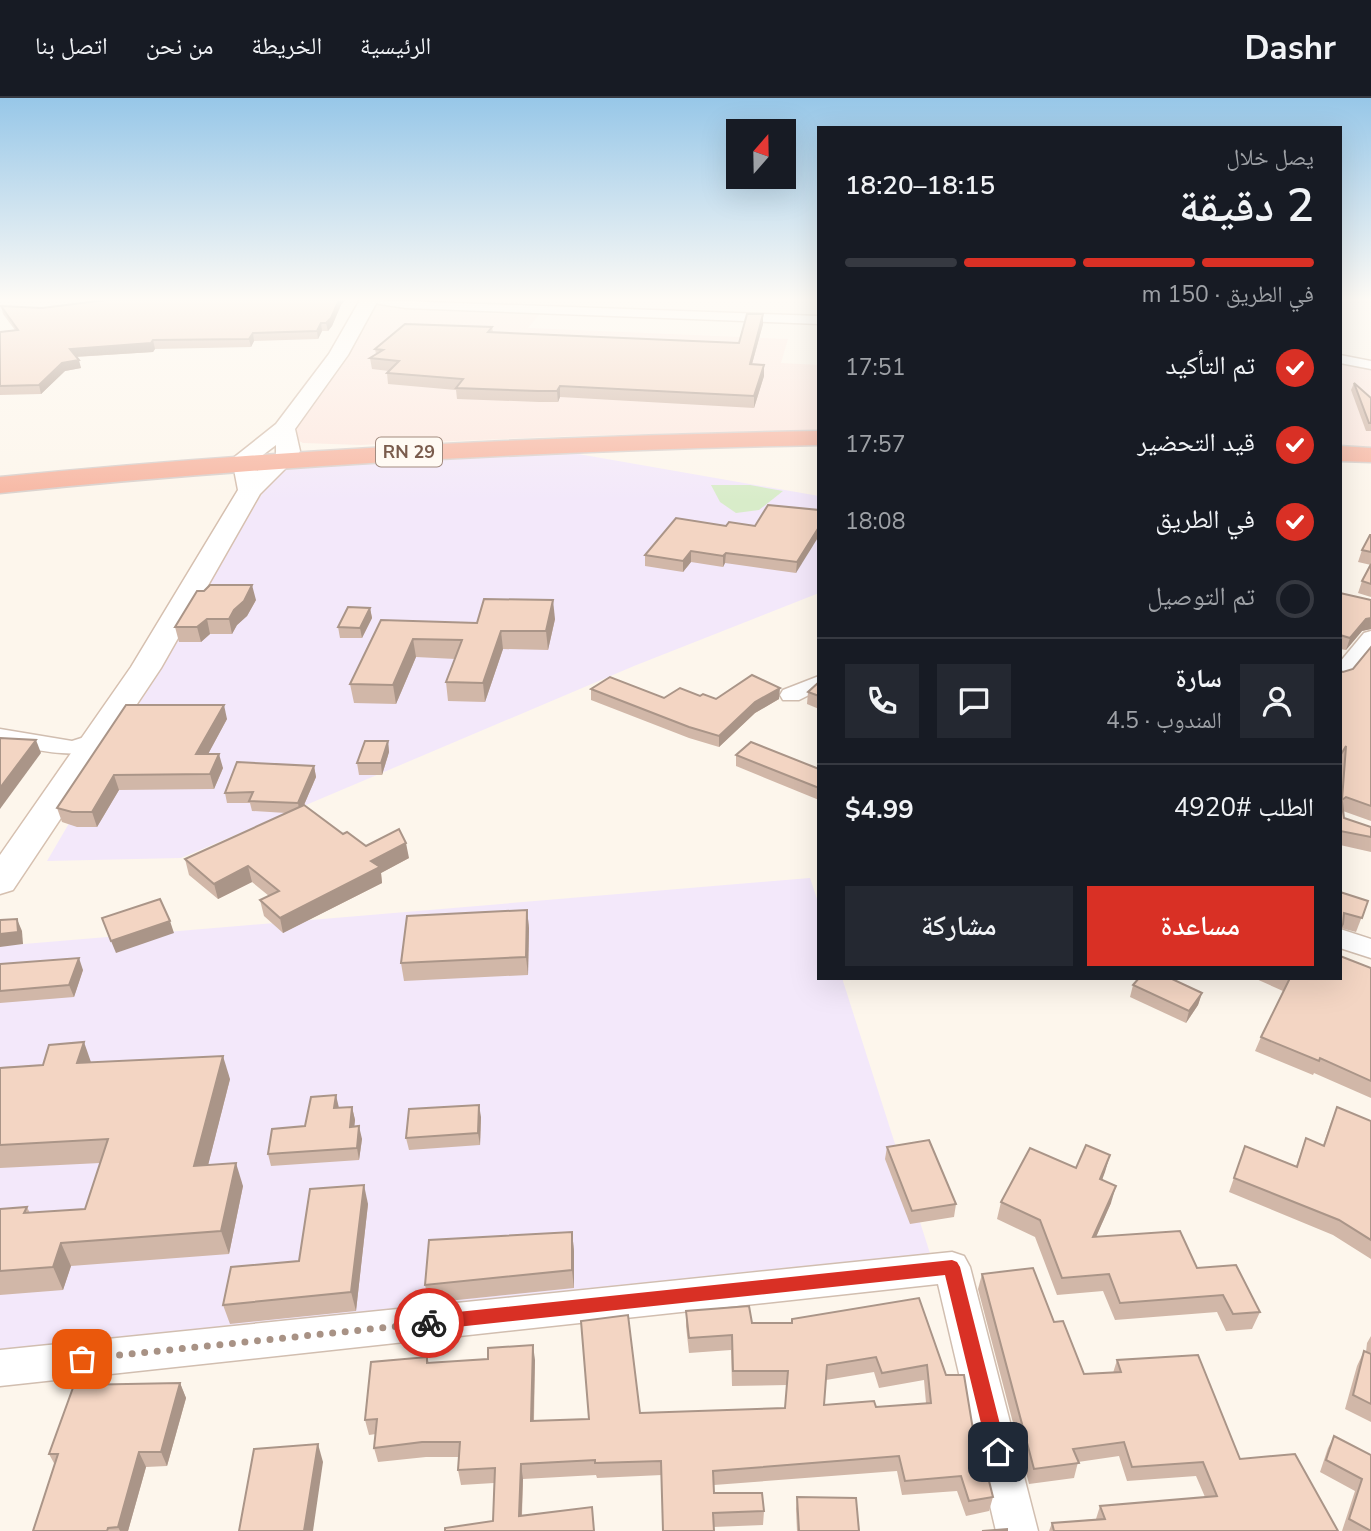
<!DOCTYPE html>
<html lang="ar">
<meta charset="utf-8">
<style>
:root{--surface:#171b24;--page:#242831;--text:#f1f3f6;--muted:#9ea1a6;--line:#363941;--accent:#d93025}
body{margin:0;font-family:"Nunito Sans","Noto Naskh Arabic",sans-serif;background:var(--page);color:var(--text);direction:rtl;height:100vh;display:flex;flex-direction:column;font-size:26px;white-space:nowrap}
*{box-sizing:border-box;margin:0}
p{font-size:23px;color:var(--muted)}
.icon{flex:none;width:38px;height:38px;fill:none;stroke:currentColor;stroke-width:2;stroke-linecap:round;stroke-linejoin:round}
.map{position:relative;flex:1;overflow:hidden;direction:ltr}
.side{position:absolute;left:817px;top:28px;width:525px;height:854px;display:flex;flex-direction:column;background:var(--surface);border-radius:0px;box-shadow:0 7px 28px #0002;direction:rtl}
.side>*{flex:none}
.needle{width:46px;rotate:20deg}
.tools{position:absolute;left:726px;top:21px;display:grid;gap:14px}
.tools a{display:grid;place-items:center;width:70px;height:70px;border-radius:0px;background:var(--surface);box-shadow:0 7px 28px #0002;font-size:35px}
.pin{position:absolute;display:grid;place-items:center;width:60px;height:60px;color:#fff;margin:-30px;border-radius:14px;box-shadow:0 4px 10px #0006}
.courier{position:absolute;display:grid;place-items:center;width:70px;height:70px;margin:-35px;border:5px solid #d93025;border-radius:50%;background:#fff;color:#222;box-shadow:0 2px 9px #0007}
.summary em{font-style:normal;font-weight:600}
.summary div{display:flex;flex-direction:column-reverse}
.summary{display:flex;align-items:center;justify-content:space-between;height:119px;padding:0 28px}
h1{font-size:46px;font-weight:600;line-height:52px}
.bar{display:grid;grid-template-columns:repeat(4,1fr);gap:10px 7px;align-content:center;height:84px;padding:0 28px}
.bar i{height:9px;border-radius:5px;background:var(--line)}
.bar .current{background:var(--accent)}
.bar p{grid-column:span 4}
.line{display:flex;align-items:center;gap:18px;padding:0 28px;border-top:2px solid var(--line)}
.line div{flex:1}
.round{display:grid;place-items:center;flex:none;width:74px;height:74px;border-radius:0px;background:var(--page)}
ol{padding:0 28px;list-style:none}
li{display:flex;align-items:center;gap:21px;height:77px}
li p{margin-inline-start:auto}
li .icon{padding:7px;border-radius:50%;background:var(--accent);color:#fff;stroke-width:4}
li:last-child{color:var(--muted)}
li i{width:38px;height:38px;border:4px solid var(--line);border-radius:50%}
.primary-button{display:flex;gap:14px;margin-top:auto;padding:14px 28px}
.primary-button a{flex:1;height:80px;border-radius:0px;background:var(--accent);color:#fff;font-size:28px;font-weight:600;line-height:80px;text-align:center}
.primary-button a+a{background:var(--page);color:var(--text)}
header{display:flex;align-items:center;gap:42px;box-sizing:border-box;height:98px;padding:0 35px;background:var(--surface);border-bottom:2px solid var(--line)}
header strong{font-size:33px}
nav{display:flex;gap:38px;margin-inline-start:auto;font-size:24px}
.map>svg:first-child{display:block}
.commercial{fill:#fde8e0}
.education{fill:#f3e8fa}
.green{fill:#d8ecc9}
.lines{fill:none;stroke-linecap:round;stroke-linejoin:round}
.street-casing{stroke:#d1beb0;stroke-width:3}
.secondary-casing{stroke:#d6c0b0;stroke-width:3}
.highway-casing{stroke:#dad1cd;stroke-width:3}
.street{fill:#fff;fill-rule:evenodd}
.secondary{fill:#fff;fill-rule:evenodd}
.highway{fill:#f7b7a3;fill-rule:evenodd}
.wall{fill:#d1b7a8;fill-rule:evenodd}
.shaded-wall{fill:#aa9588}
.building{fill:#f3d5c3;stroke:#aa9588;stroke-width:2;fill-rule:evenodd}
.route{fill:#d93025}
.done{stroke:#a89285;stroke-width:7;stroke-dasharray:0 12.6}
.labels{text-anchor:middle;stroke-width:5;stroke-linejoin:round;paint-order:stroke}
.shield{fill:#fffaf3;stroke:#a28b7f;stroke-width:2}
.shield-label{font-size:18px;font-weight:bold;fill:#7a5c4d}
</style>
<header>
<strong>Dashr</strong>
<nav><a>الرئيسية</a><a>الخريطة</a><a>من نحن</a><a>اتصل بنا</a></nav>
</header>
<div class="map">
<svg width="1371" height="1433" viewBox="0 0 1371 1433">
<rect width="100%" height="100%" fill="#fdf6ec"/>
<g class="commercial">
<path d="M368,202L406,206L543,212L528,230L788,241L781,265L819,267V332L576,338L360,347L303,345L292,339L291,330Z"/>
<path d="M1340,261L1371,267V349L1341,347Z"/>
</g>
<g class="education">
<path d="M567,354L819,398V495L634,568L181,760L47,763L263,394L283,369Z"/>
<path d="M810,780L819,807V880H842L935,1171L0,1270V848Z"/>
</g>
<path class="green" d="M711,387H750L783,393L759,412L736,415L720,404Z"/>
<g class="lines">
<defs>
<g id="street">
<path d="M373,202L819,218V226L406,210L379,206Z"/>
<path d="M1340,257L1371,263V271L1340,265Z"/>
<path d="M1371,533V552L1347,582L1340,584V564L1364,535Z"/>
<path d="M819,578V592L799,602H783L780,597L783,592Z"/>
<path d="M0,631L72,643L97,635L105,637L108,642C91,668 26,649 0,645Z"/>
<path d="M1340,831L1371,841V860L1340,850Z"/>
<path d="M952,1154L964,1158L970,1169L1038,1433H996L938,1186L0,1288V1252Z"/>
</g>
<path id="secondary" d="M360,202H378L348,257L295,331L300,353L297,359L260,396L161,570L13,792L0,796V757L131,569L238,392L232,361L276,326L329,256ZM276,347V356L257,373L255,363Z"/>
<g id="highway">
<path d="M819,333V347C545,353 272,367 0,395V379C273,352 545,338 819,333Z"/>
<path d="M1340,348L1371,350V364L1340,363Z"/>
</g>
</defs>
<use href="#street" class="street-casing"/>
<use href="#secondary" class="secondary-casing"/>
<use href="#highway" class="highway-casing"/>
<use href="#street" class="street"/>
<use href="#secondary" class="secondary"/>
<use href="#highway" class="highway"/>
</g>
<g class="wall">
<path d="M341,207L332,228L328,233H322L318,241L254,243L251,249L155,251L153,254L76,259L81,270L65,273L41,296L0,297V234L15,232L3,216L1,208L42,210Z"/>
<path d="M763,216V226L752,266L764,278L754,310L560,299L558,304H539L457,301L456,292L388,286L387,275L389,273L372,271L370,260L376,256L375,251L492,229L493,234L739,245Z"/>
<path d="M1354,285L1371,300V333H1366L1351,292Z"/>
<path d="M819,412L796,475L725,465L723,469L691,464L683,474L645,468V457L726,428H755Z"/>
<path d="M1371,437V499L1358,495L1362,483L1371,467L1358,464L1362,452Z"/>
<path d="M1340,495L1371,502V531L1362,533L1346,552L1340,551Z"/>
<path d="M256,502L247,518L237,527L232,536H210L201,544H179L175,529Z"/>
<path d="M370,510L372,520L362,540H340L338,529Z"/>
<path d="M555,521L548,552L503,551L485,604L448,603L446,584L455,561L416,559L396,606L354,605L350,586L381,522L477,525Z"/>
<path d="M1371,549V723L1343,713L1344,720L1371,729V754L1340,747V670L1343,574L1353,571Z"/>
<path d="M819,584V611L807,606L808,594Z"/>
<path d="M591,591L664,600L700,598L716,601H779L755,615L719,649L689,640L591,602Z"/>
<path d="M126,607L227,621L208,656L223,670L214,691L119,692L97,729H77L62,724L57,710Z"/>
<path d="M388,643L389,654L382,677H359L357,665Z"/>
<path d="M736,657L819,671V702L736,668Z"/>
<path d="M314,668L316,679L304,707L343,736L366,748L409,760L381,775L382,785L283,835L264,818L260,802L269,798L252,784L218,801L189,777L185,761L286,715L252,713L250,705H227L225,695Z"/>
<path d="M1340,794L1368,803L1356,834L1341,830Z"/>
<path d="M527,812L529,830L528,877L404,883L401,865Z"/>
<path d="M0,866L83,872L74,899L0,905Z"/>
<path d="M1371,870V1000L1314,975L1313,977L1255,953L1261,939L1283,893L1254,880H1340Z"/>
<path d="M1133,887L1202,895L1198,907L1186,925L1130,899Z"/>
<path d="M92,965L230,981L208,1067L243,1088L229,1156L71,1168L63,1192L0,1197V1111L27,1109L30,1115L85,1111L100,1065L0,1070V969Z"/>
<path d="M352,1009L355,1022L354,1029L362,1041L359,1062L271,1068L268,1056L305,1028L339,1010Z"/>
<path d="M1337,1009L1371,1023V1161L1333,1137L1229,1094L1245,1048L1296,1068L1306,1040L1323,1047L1331,1024Z"/>
<path d="M481,1019L480,1047L409,1052L406,1040Z"/>
<path d="M887,1049L956,1106L954,1119L910,1126L885,1061Z"/>
<path d="M1110,1057L1102,1082L1111,1105L1096,1139L1197,1170L1260,1214L1252,1231L1226,1233L1217,1214L1115,1222L1103,1193L1057,1197L1035,1139L997,1121L1001,1104L1076,1070Z"/>
<path d="M368,1106L356,1213L230,1226L223,1207L299,1163Z"/>
<path d="M572,1134L574,1153V1190L429,1205L425,1187Z"/>
<path d="M982,1176L1084,1276L1113,1275L1117,1262L1240,1361L1338,1433H1049L1052,1425L1096,1421L1100,1408L1205,1399L1196,1378L1127,1383L1119,1358L1078,1364L1074,1380L1029,1386L978,1191Z"/>
<path d="M919,1200L979,1368L993,1399L989,1413L966,1418L957,1393L902,1397L897,1373L714,1387V1395L764,1413L763,1427L713,1429L662,1377L597,1380L596,1377L523,1381L522,1418L493,1423L494,1385L461,1387L458,1372L459,1359H426L378,1364L374,1350L376,1336L369,1337L365,1322L427,1259L429,1265L535,1262L534,1323L589,1321L640,1315L785,1310L787,1287L732,1288L731,1252L689,1255L686,1228V1213L752,1225H792ZM874,1274L879,1290L924,1282L926,1305L876,1309L824,1307L826,1282Z"/>
<path d="M1371,1238V1324L1345,1311L1357,1268L1364,1253L1366,1254L1367,1245Z"/>
<path d="M180,1285L186,1300L167,1368L146,1369L128,1433H33L55,1367L49,1356Z"/>
<path d="M1334,1338L1371,1357V1433H1342L1355,1393L1320,1374L1328,1350Z"/>
<path d="M797,1399L859,1433H797L796,1411Z"/>
</g>
<g class="shaded-wall">
<path d="M339,202H345L341,207L332,228L328,233L326,225Z"/>
<path d="M763,216V226L749,277L750,266Z"/>
<path d="M321,225L322,233L318,241L317,233Z"/>
<path d="M253,235L254,243L251,249L249,241Z"/>
<path d="M153,242L155,251L153,254L72,259L70,251Z"/>
<path d="M79,262L81,270L65,273L41,296L39,287L62,265Z"/>
<path d="M764,267V278L754,310V298Z"/>
<path d="M560,288V299L558,304L557,293Z"/>
<path d="M819,429V438L796,475L797,464Z"/>
<path d="M691,453V464L683,474V463Z"/>
<path d="M726,455L725,465L723,469V458Z"/>
<path d="M252,487L256,502L247,518L237,527L232,536L229,521L234,512Z"/>
<path d="M553,502L555,521L548,552L546,533Z"/>
<path d="M370,510L372,520L362,540L360,530Z"/>
<path d="M1371,520V531L1362,533L1346,552L1350,540L1366,521Z"/>
<path d="M207,521L210,536L201,544L197,529Z"/>
<path d="M501,533L503,551L485,604L483,585Z"/>
<path d="M413,541L416,559L396,606L393,587Z"/>
<path d="M780,590L779,601L755,615L719,649V638L755,604Z"/>
<path d="M224,607L227,621L200,671L196,656Z"/>
<path d="M36,642L41,655L0,711V690Z"/>
<path d="M388,643L389,654L382,677L381,665Z"/>
<path d="M219,656L223,670L214,691L210,676Z"/>
<path d="M314,668L316,679L300,716L298,705Z"/>
<path d="M114,677L119,692L97,729L92,714Z"/>
<path d="M406,745L409,760L381,775L382,785L283,835L280,820L371,763Z"/>
<path d="M248,768L252,784L218,801L214,786Z"/>
<path d="M527,812L529,830L528,877L526,859Z"/>
<path d="M17,821L22,833L23,846L0,849V836Z"/>
<path d="M170,823L174,835L116,855L111,843Z"/>
<path d="M79,860L83,872L74,899L69,887Z"/>
<path d="M1202,895L1198,907L1186,925L1189,913Z"/>
<path d="M84,944L92,967L77,965Z"/>
<path d="M223,958L230,981L202,1091L194,1068Z"/>
<path d="M336,997L339,1010H334Z"/>
<path d="M479,1007L481,1019L480,1047L478,1035Z"/>
<path d="M352,1009L355,1022L353,1041L350,1029Z"/>
<path d="M359,1028L362,1041L359,1062L357,1050Z"/>
<path d="M1110,1057L1105,1074L1096,1098L1100,1081Z"/>
<path d="M236,1065L243,1088L229,1156L221,1133Z"/>
<path d="M364,1087L368,1106L356,1213L351,1194Z"/>
<path d="M1116,1088L1111,1105L1088,1157L1093,1139Z"/>
<path d="M572,1134L574,1153V1190L572,1172Z"/>
<path d="M61,1145L71,1168L63,1192L53,1169Z"/>
<path d="M533,1247L535,1262L533,1338L531,1323Z"/>
<path d="M180,1285L186,1300L167,1368L161,1354Z"/>
<path d="M318,1346L323,1364L313,1433H304Z"/>
<path d="M139,1354L146,1369L128,1433H120L118,1429Z"/>
<path d="M521,1366L523,1381L521,1432L519,1418Z"/>
</g>
<g class="building">
<path d="M106,202H339L331,220L326,225H321L317,233L253,235L249,241L153,242L151,245L70,251L79,262L62,265L39,287L0,288V234L18,232L1,208L42,210Z"/>
<path d="M747,216H763L750,266L764,267L754,298L560,288L557,293H538L456,290L463,281L387,275L399,263L370,260L383,252L375,251L405,226L492,229L488,234L739,245Z"/>
<path d="M1354,285L1371,300V325H1369Z"/>
<path d="M768,407L819,412V429L797,464L726,455L723,458L691,453L683,463L645,457L676,420L726,428L729,424L755,428Z"/>
<path d="M1370,437H1371V454L1362,452Z"/>
<path d="M1371,466V486L1362,483Z"/>
<path d="M210,487H252L244,503L234,512L229,521H207L197,529H175L197,493H204Z"/>
<path d="M1340,495L1371,502V520L1366,521L1350,540L1340,537Z"/>
<path d="M484,501L553,502L546,533H501L483,585L446,584L462,542L413,541L393,587L350,586L381,522L477,525Z"/>
<path d="M348,509L370,510L360,530L338,529Z"/>
<path d="M1371,549V708L1346,699L1342,702L1346,648L1340,658V573L1343,574L1353,571Z"/>
<path d="M752,577L780,590L755,604L719,638L689,629L591,591L610,579L664,600L680,590L700,598L703,596L716,601Z"/>
<path d="M819,584V598L808,594Z"/>
<path d="M126,607H224L196,656H219L210,676L114,677L92,714H72L57,710Z"/>
<path d="M0,640L36,642L0,690Z"/>
<path d="M365,643H388L381,665H357Z"/>
<path d="M751,644L819,671V690L736,657Z"/>
<path d="M237,664L314,668L298,705L249,703L253,694L225,695Z"/>
<path d="M1342,703L1344,720L1371,729V739L1340,733Z"/>
<path d="M304,707L343,736L347,734L366,748L399,731L406,745L371,763L380,769L280,820L260,802L279,793L248,768L214,786L185,761Z"/>
<path d="M1340,794L1368,803L1362,820L1344,815L1343,826L1340,831Z"/>
<path d="M160,801L170,823L111,843L102,820Z"/>
<path d="M527,812L526,859L401,865L407,818Z"/>
<path d="M17,821L18,834L0,836V822Z"/>
<path d="M1340,858L1371,870V983L1320,960L1319,963L1261,939L1290,880H1340Z"/>
<path d="M79,860L69,887L0,893V866Z"/>
<path d="M1139,880H1170L1202,895L1189,913L1133,887Z"/>
<path d="M84,944L77,965L223,958L194,1068L236,1065L221,1133L61,1145L53,1169L0,1173V1111L27,1109L24,1115L85,1111L108,1041L0,1047V970L43,967L49,947Z"/>
<path d="M336,997L334,1010L352,1009L350,1029L359,1028L357,1050L268,1056L272,1031L305,1028L311,999Z"/>
<path d="M479,1007L478,1035L406,1040L409,1011Z"/>
<path d="M1337,1009L1371,1023V1142L1339,1122L1234,1080L1245,1048L1297,1069L1306,1040L1324,1048Z"/>
<path d="M929,1042L956,1106L912,1113L887,1049Z"/>
<path d="M1086,1047L1110,1057L1100,1081L1116,1088L1093,1139L1180,1133L1197,1170L1236,1167L1260,1214L1233,1216L1223,1197L1120,1205L1109,1176L1062,1180L1040,1122L1001,1104L1030,1050L1076,1070Z"/>
<path d="M364,1087L351,1194L223,1207L231,1169L299,1163L310,1091Z"/>
<path d="M572,1134V1172L425,1187L429,1142Z"/>
<path d="M1033,1170L1054,1224L1063,1223L1084,1276L1121,1274L1117,1262L1198,1257L1240,1361L1295,1356L1338,1433H1054L1052,1425L1105,1421L1100,1408L1217,1398L1203,1364L1132,1369L1124,1344L1073,1351L1079,1365L1034,1371L982,1176Z"/>
<path d="M919,1200L946,1277H964L979,1368L985,1367L993,1399L969,1403L961,1378L905,1383L899,1358L713,1373L714,1395H762L764,1413L713,1415L714,1433H663L661,1363L595,1365V1362L521,1366L519,1418L592,1409L594,1433H445V1430L493,1423L495,1370L458,1372L460,1344H422L374,1350L377,1321L365,1322L371,1264L427,1259V1265L488,1261V1250L533,1247L531,1323L589,1321L581,1223L628,1217L640,1315L785,1310L788,1273H733L732,1237L689,1240L686,1213L749,1208L752,1225H792V1221ZM876,1259L882,1275L927,1267L931,1305L876,1309L874,1303L824,1307L827,1267Z"/>
<path d="M1364,1253L1371,1256V1255V1306L1353,1297Z"/>
<path d="M180,1285L161,1354H139L118,1429L108,1430L107,1433H33L58,1356H49L74,1287Z"/>
<path d="M1334,1338L1371,1357V1433L1349,1421L1362,1381L1326,1362Z"/>
<path d="M318,1346L304,1433H239L254,1351Z"/>
<path d="M797,1399L856,1400L859,1433H799Z"/>
<path d="M1007,1431V1433H982Z"/>
</g>
<linearGradient id="sky" x2="0" y2="1"><stop stop-color="#97c7e8"/><stop offset="0.5" stop-color="#fefbf6"/><stop offset="1" stop-color="#fefbf6" stop-opacity="0"/></linearGradient>
<rect width="1371" height="403" fill="url(#sky)"/>
<path class="route" d="M952,1162L957,1164L960,1169L1007,1354L1004,1360L998,1363L991,1360L988,1354L945,1177L429,1232L423,1230L421,1225L423,1219L429,1217Z"/>
<g class="lines">
<path class="done" d="M82,1261L429,1225"/>
</g>
<g class="labels">
<rect class="shield" x="376" y="339.5" width="66" height="29" rx="5"/>
<g class="shield-label">
<text x="409" y="360">RN 29</text>
</g>
</g>
</svg>
<div class="tools">
<a><svg class="needle" viewBox="-14 -14 28 28"><path d="M0-13l5 13h-10z" fill="#e53935"/><path d="M0 13l5-13h-10z" fill="#9ea1a6"/></svg></a>
</div>
<div class="pin" style="left:82px;top:1261px;background:#ea580c"><svg class="icon" aria-label="bag" viewBox="0 0 24 24"><path d="M5 8h14l-1 12H6zM9 8a3 3 0 0 1 6 0"/></svg></div>
<div class="pin" style="left:998px;top:1354px;background:#1f2937"><svg class="icon" aria-label="home" viewBox="0 0 24 24"><path d="M3 11l9-7 9 7M6 9v11h12V9"/></svg></div>
<div class="courier" style="left:429px;top:1225px"><svg class="icon" aria-label="bike" viewBox="0 0 24 24"><circle cx="6" cy="16" r="4"/><circle cx="18" cy="16" r="4"/><path d="M6 16l4-8h5l3 8M10 8l3 8H6M13 5h3"/></svg></div>
<section class="side">
<div class="summary"><div><h1>2 دقيقة</h1><p>يصل خلال</p></div><em>18:15–18:20</em></div>
<div class="bar"><i class="current"></i><i class="current"></i><i class="current"></i><i></i><p>في الطريق · 150 m</p></div>
<ol>
<li><svg class="icon" aria-label="check" viewBox="0 0 24 24"><path d="M5 12l5 5 9-10"/></svg>تم التأكيد<p>17:51</p></li>
<li><svg class="icon" aria-label="check" viewBox="0 0 24 24"><path d="M5 12l5 5 9-10"/></svg>قيد التحضير<p>17:57</p></li>
<li><svg class="icon" aria-label="check" viewBox="0 0 24 24"><path d="M5 12l5 5 9-10"/></svg>في الطريق<p>18:08</p></li>
<li><i></i>تم التوصيل</li>
</ol>
<div class="line" style="height:126px"><a class="round"><svg class="icon" aria-label="person" viewBox="0 0 24 24"><circle cx="12" cy="8" r="4"/><path d="M4 21q1-7 8-7t8 7"/></svg></a><div><b>سارة</b><p>المندوب · 4.5</p></div><a class="round"><svg class="icon" aria-label="chat" viewBox="0 0 24 24"><path d="M4 5h16v11H9l-5 4z"/></svg></a><a class="round"><svg class="icon" aria-label="phone" viewBox="0 0 24 24"><path d="M5 4h4l2 5-3 2q2 4 5 5l2-3 5 2v4C11 20 4 13 5 4z"/></svg></a></div>
<div class="line" style="height:91px"><div>الطلب #4920</div><b>$4.99</b></div>
<div class="primary-button"><a>مساعدة</a><a>مشاركة</a></div>
</section>
</div>
